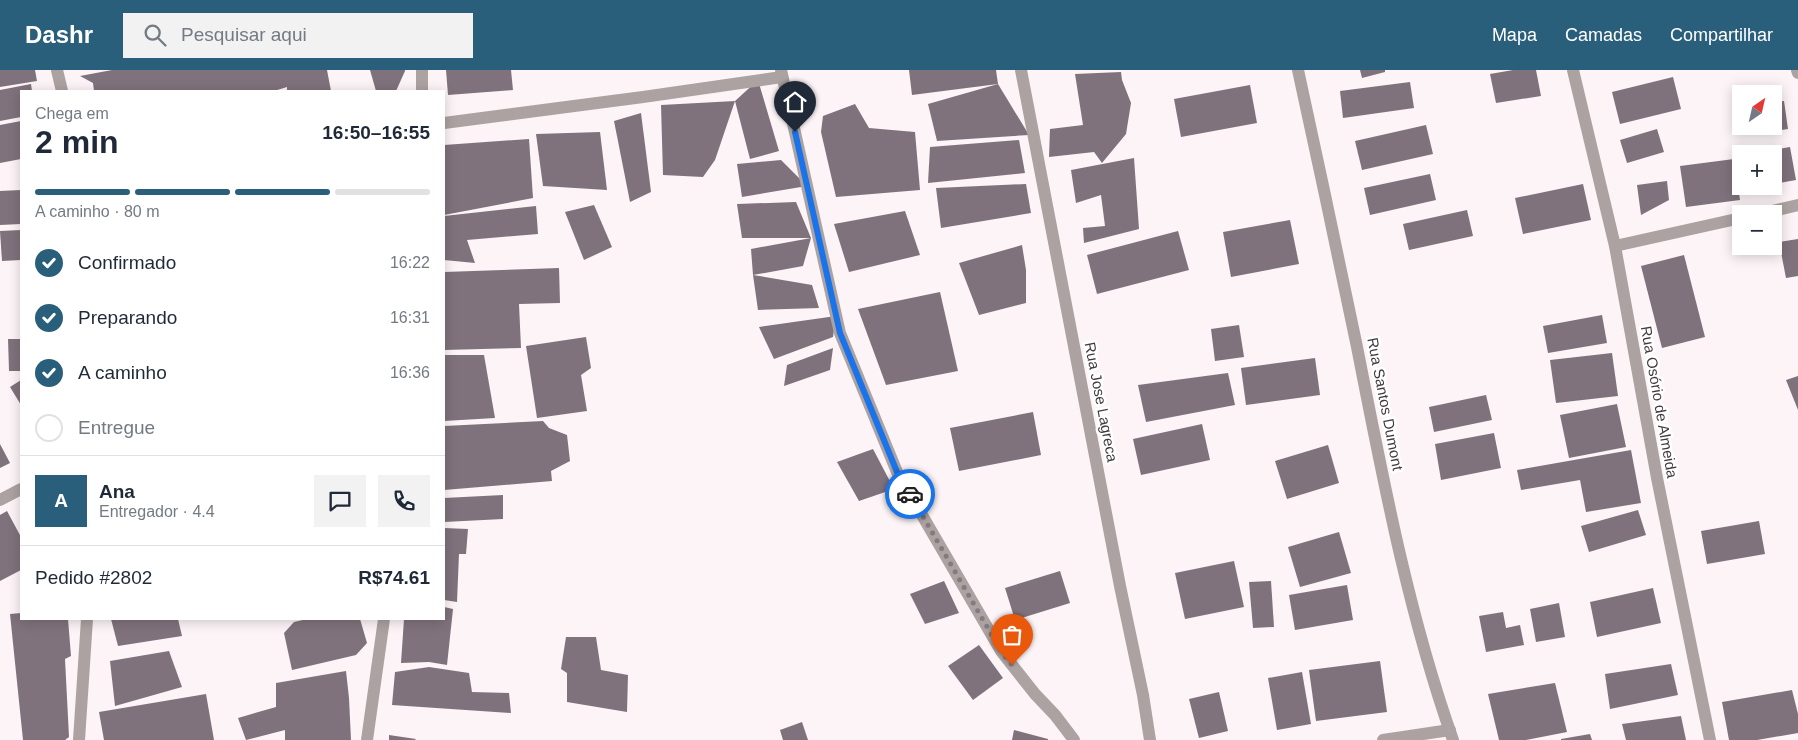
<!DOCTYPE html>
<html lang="pt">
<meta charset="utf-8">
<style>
:root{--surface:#fff;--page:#f2f2f3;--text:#1f2937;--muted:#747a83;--line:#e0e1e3;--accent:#295f7a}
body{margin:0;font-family:Arial,sans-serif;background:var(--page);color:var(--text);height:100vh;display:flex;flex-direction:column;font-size:19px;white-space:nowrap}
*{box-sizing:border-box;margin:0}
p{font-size:16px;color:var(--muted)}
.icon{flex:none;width:28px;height:28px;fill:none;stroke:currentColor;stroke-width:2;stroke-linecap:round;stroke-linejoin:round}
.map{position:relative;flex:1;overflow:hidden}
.sheet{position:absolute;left:20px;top:20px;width:425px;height:530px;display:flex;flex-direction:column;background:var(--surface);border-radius:0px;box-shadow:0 2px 12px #0003}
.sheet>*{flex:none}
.needle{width:32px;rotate:34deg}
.tools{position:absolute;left:1732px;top:15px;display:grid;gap:10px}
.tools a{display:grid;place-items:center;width:50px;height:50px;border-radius:0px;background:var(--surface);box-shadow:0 2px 12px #0003;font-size:25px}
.pin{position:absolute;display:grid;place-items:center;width:42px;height:42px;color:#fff;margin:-51px -21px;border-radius:50% 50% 50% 0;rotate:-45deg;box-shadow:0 0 5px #0007}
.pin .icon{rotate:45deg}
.courier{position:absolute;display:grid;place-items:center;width:50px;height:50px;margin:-25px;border:4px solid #1a73e8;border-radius:50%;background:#fff;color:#222;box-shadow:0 1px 6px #0007}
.headline em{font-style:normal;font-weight:700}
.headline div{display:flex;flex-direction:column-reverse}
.headline{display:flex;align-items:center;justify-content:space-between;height:85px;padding:0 15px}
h1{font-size:32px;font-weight:700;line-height:38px}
.bar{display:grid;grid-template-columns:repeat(4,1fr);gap:8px 5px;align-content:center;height:60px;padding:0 15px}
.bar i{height:6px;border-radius:4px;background:var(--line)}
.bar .selected{background:var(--accent)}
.bar p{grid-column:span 4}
.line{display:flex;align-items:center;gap:12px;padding:0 15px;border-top:1px solid var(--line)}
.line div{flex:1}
.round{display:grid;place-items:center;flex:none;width:52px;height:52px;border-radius:0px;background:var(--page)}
ol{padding:0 15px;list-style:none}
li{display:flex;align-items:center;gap:15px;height:55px}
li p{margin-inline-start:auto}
li .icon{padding:5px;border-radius:50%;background:var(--accent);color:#fff;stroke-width:4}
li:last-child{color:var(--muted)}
li i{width:28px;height:28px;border:2px solid var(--line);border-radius:50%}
header{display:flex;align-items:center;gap:30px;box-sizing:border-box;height:70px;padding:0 25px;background:var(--accent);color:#fff}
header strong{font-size:24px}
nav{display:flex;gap:28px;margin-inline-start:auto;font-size:18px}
.search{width:350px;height:45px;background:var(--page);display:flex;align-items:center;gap:12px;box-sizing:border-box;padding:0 18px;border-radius:0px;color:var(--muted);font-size:19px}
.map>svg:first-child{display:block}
.building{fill:#80727c}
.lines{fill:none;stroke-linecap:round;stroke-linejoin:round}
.minor{stroke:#aba2a1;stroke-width:12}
.done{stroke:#837b7d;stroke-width:5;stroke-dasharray:0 9}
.route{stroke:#1a73e8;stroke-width:6}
.labels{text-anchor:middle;stroke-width:5;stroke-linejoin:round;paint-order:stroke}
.street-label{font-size:15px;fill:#423a3c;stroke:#fff}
</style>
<header>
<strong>Dashr</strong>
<div class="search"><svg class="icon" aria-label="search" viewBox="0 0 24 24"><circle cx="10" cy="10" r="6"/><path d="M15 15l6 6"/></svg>Pesquisar aqui</div>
<nav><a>Mapa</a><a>Camadas</a><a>Compartilhar</a></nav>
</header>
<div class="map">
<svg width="1798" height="670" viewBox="0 0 1798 670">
<rect width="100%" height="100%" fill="#fcf4f6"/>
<g class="building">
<path d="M0,0H35L37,11L0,17Z"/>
<path d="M112,0H327L331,21H287V17L274,21H94L93,13L80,6Z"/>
<path d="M370,0H405V1L396,21H376Z"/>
<path d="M446,0H511L513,20L448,25Z"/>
<path d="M909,0H996L998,14L1029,65L937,71L928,34L998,14L912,25Z"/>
<path d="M1360,0H1385V2L1362,8Z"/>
<path d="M1513,0H1536L1541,26L1496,33L1490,4Z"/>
<path d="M1121,2L1122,10L1131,33L1126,64L1102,93L1094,82L1049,87L1050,59L1083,55L1075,4Z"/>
<path d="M1673,7L1681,39L1620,54L1612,22Z"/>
<path d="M758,10L779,81L750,89L735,31L715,90L703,107L663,105L661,35L735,31Z"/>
<path d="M1410,12L1414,38L1343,48L1340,21Z"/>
<path d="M31,14L32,21H21V47L0,51V20Z"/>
<path d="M1250,15L1257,53L1181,67L1174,29Z"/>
<path d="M1784,31L1788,59L1748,65L1747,56H1774V32Z"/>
<path d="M855,34L869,58L915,62L920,120L836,127L821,62L823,46Z"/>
<path d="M641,43L651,122L630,132L614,51Z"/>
<path d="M21,51V89L0,93V55Z"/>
<path d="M1426,55L1433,84L1362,100L1355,71Z"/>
<path d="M1657,59L1664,82L1627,93L1620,70Z"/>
<path d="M600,62L607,120L543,116L536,64Z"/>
<path d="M529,69L533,128L444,145V75Z"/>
<path d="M1019,70L1025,103L928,113L930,77Z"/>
<path d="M1790,77L1796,110L1774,114V84L1754,83Z"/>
<path d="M1134,88L1139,159L1084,173L1083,158L1105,156L1101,125L1076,133L1071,100Z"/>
<path d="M1734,89L1740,130L1686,137L1680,96Z"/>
<path d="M781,90L807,116L742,127L737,94Z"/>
<path d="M1430,104L1436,130L1370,145L1364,118Z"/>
<path d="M1667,111L1669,130L1641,145L1637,115Z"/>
<path d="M1026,114L1031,143L941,158L936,118Z"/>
<path d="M1583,114L1591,150L1523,164L1515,128Z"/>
<path d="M21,120V154L0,155V121Z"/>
<path d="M796,132L811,168L803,196L753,205L751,179L811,168H742L737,134Z"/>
<path d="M594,135L612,177L584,190L565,142Z"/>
<path d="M536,136L538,164L467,170L475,193L444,190V146Z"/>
<path d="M1467,140L1473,166L1409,180L1403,154Z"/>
<path d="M905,141L920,185L849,202L834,154Z"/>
<path d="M1290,150L1299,194L1231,207L1223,162Z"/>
<path d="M21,160V190L2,191L0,161Z"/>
<path d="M1178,161L1189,200L1097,224L1087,185Z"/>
<path d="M1798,169V206L1786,208L1779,172Z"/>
<path d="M1022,175L1026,200V233L979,245L959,193Z"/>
<path d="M1684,185L1705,267L1662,278L1641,196Z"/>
<path d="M559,198L560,233L519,234L521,278L444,280V202Z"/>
<path d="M753,205L812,215L819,238L758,240Z"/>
<path d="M940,222L958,301L886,315L858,239Z"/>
<path d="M1602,245L1607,273L1548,283L1543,256Z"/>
<path d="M836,246L833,267L774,289L759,257Z"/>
<path d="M1239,255L1244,287L1215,291L1211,259Z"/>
<path d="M586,267L591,298L581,305L587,341L537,348L526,276Z"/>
<path d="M8,269H21V301H9Z"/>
<path d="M833,278L830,300L784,316L787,295Z"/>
<path d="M1612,283L1618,326L1556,333L1550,290Z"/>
<path d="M444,285H484L495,348L444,351Z"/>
<path d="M1315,288L1320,325L1246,335L1241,298Z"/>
<path d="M1228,303L1235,335L1146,352L1138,315Z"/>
<path d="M1798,306V340L1786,310Z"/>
<path d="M21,310V335L10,317Z"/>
<path d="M1486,325L1492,350L1434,362L1429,337Z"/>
<path d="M1617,334L1626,377L1569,388L1560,345Z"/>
<path d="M1033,342L1041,385L959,401L950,358Z"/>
<path d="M543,351L549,358L567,365L570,391L551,401L552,411L444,420V356Z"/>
<path d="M1202,354L1210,390L1141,405L1133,369Z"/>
<path d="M1494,363L1501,398L1441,410L1435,374Z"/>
<path d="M0,374L10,393L0,398Z"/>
<path d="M1328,375L1339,413L1287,429L1275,391Z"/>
<path d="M873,379L894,419L859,431L837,392Z"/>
<path d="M1631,380L1641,433L1586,442L1580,410L1521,420L1517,400Z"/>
<path d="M503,425V449L444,452V428Z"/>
<path d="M1638,440L1646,465L1589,482L1581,456Z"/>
<path d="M7,441L21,467V500L0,511V445Z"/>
<path d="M1759,451L1765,484L1707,494L1701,461Z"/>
<path d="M444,458L468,459L466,484H459L457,532L444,530Z"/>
<path d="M1339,462L1351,503L1300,517L1288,477Z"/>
<path d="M1234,491L1244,537L1185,549L1175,503Z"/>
<path d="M1060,501L1070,533L1015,550L1005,518Z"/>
<path d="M944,511L959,543L925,554L910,524Z"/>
<path d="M1271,511L1274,557L1253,558L1249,512Z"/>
<path d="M1347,515L1353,550L1295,560L1289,525Z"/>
<path d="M1653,518L1661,553L1597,567L1590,532Z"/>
<path d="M1559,533L1565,567L1536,572L1530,539Z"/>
<path d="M444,537L453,539L447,595L429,592L401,593L404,549H444Z"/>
<path d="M1503,542L1506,558L1520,555L1524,575L1486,582L1479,546Z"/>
<path d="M21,543V549H68L71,586L65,589L69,667L65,670H23L10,544Z"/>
<path d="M111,549H178L182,566L118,576Z"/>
<path d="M307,549H360L367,573L356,585L292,600L284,563L294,552Z"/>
<path d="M566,567H596L601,600L628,605L627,642L567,632V603L561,599Z"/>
<path d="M979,575L1003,608L973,630L948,596Z"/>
<path d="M169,581L182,617L115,636L110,591Z"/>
<path d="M1380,591L1387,642L1316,651L1309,600Z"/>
<path d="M1671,594L1678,625L1610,639L1605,604Z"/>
<path d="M429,597L469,603L472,622L509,623L511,643L392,635L395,602Z"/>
<path d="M346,601L349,628L351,670H285V660L246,670L238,648L276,637V613Z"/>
<path d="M1302,602L1311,654L1277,660L1268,608Z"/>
<path d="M1555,613L1567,662L1526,670H1499L1488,624Z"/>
<path d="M1792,620L1798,644V663L1757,670H1729L1722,632Z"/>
<path d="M1219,622L1228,661L1199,668L1189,629Z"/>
<path d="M206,624L214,670H104L99,642Z"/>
<path d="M1681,646L1686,670H1626L1622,654Z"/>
<path d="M802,652L808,670H783L780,660Z"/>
<path d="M1014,660L1048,669V670H1012Z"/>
<path d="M1590,664L1592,670H1561V669Z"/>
<path d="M389,665L416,669L415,670H389Z"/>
</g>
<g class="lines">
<g class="minor">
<path d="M57,0L62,21"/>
<path d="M781,0L840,263L897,402L1001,581L1035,624L1055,645L1074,670"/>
<path d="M1021,0L1120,516L1143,625L1150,670"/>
<path d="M1298,0C1318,92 1338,185 1357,277C1383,409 1408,543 1453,670"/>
<path d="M1573,0L1615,176L1657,408L1710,670"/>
<path d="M1797,0L1798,3"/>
<path d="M422,21V0"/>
<path d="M444,53L643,27L782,7"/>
<path d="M1760,144L1798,135"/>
<path d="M1615,176L1741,148"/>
<path d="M0,430L21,419"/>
<path d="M79,670L87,549"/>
<path d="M367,670L384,549"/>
<path d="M1383,670L1450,660"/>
</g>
</g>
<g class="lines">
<path class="done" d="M910,424L1001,581L1012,595"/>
<path class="route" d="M795,62L840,263L897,402L910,424"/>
</g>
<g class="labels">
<g class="street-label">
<text transform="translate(1101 332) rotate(79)" y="5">Rua Jose Lagreca</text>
<text transform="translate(1659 332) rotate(80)" y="5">Rua Osório de Almeida</text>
<text transform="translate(1385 334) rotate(79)" y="5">Rua Santos Dumont</text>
</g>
</g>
</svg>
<div class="tools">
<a><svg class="needle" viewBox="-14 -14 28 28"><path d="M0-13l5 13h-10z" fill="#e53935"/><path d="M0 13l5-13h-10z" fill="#747a83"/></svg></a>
<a>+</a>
<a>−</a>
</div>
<div class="pin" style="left:1012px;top:595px;background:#ea580c"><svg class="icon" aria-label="bag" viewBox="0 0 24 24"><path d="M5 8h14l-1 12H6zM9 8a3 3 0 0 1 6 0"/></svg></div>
<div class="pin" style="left:795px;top:62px;background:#1f2937"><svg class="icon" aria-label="home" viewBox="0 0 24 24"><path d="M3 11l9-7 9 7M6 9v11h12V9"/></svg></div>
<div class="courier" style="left:910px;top:424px"><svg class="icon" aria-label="car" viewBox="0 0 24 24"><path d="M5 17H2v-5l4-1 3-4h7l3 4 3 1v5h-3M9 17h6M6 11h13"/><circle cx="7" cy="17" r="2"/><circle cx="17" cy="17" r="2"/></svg></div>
<section class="sheet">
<div class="headline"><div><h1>2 min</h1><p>Chega em</p></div><em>16:50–16:55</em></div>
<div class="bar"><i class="selected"></i><i class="selected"></i><i class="selected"></i><i></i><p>A caminho · 80 m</p></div>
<ol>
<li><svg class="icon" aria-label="check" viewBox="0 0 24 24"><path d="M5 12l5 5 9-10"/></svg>Confirmado<p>16:22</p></li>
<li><svg class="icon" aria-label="check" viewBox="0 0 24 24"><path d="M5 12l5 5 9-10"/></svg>Preparando<p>16:31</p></li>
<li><svg class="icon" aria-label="check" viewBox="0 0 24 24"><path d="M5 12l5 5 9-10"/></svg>A caminho<p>16:36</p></li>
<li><i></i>Entregue</li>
</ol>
<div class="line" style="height:90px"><b class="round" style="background:var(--accent);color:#fff">A</b><div><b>Ana</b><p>Entregador · 4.4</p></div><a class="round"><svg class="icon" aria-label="chat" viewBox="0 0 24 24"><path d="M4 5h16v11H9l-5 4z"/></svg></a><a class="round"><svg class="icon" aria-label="phone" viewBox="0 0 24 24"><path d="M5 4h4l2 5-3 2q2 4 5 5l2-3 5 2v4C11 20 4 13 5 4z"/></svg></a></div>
<div class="line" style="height:65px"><div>Pedido #2802</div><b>R$74.61</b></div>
</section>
</div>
